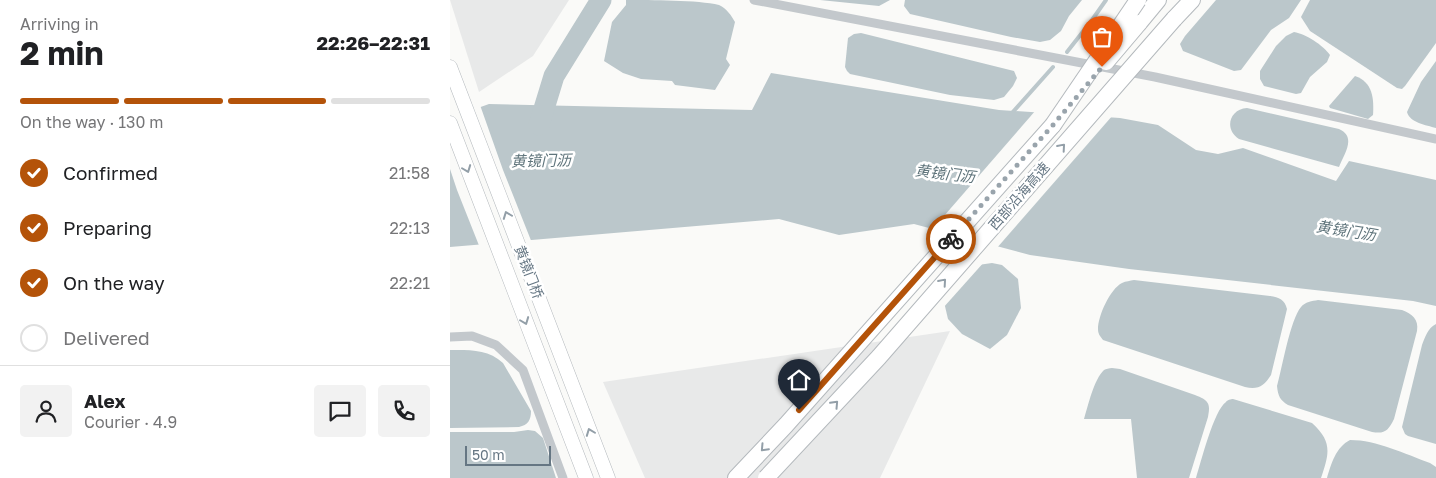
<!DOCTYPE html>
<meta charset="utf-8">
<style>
:root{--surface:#fff;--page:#f2f2f2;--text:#202124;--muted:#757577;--line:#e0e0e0;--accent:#b45309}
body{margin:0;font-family:"Golos Text","Noto Sans SC",sans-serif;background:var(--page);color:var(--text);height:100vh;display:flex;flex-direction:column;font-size:19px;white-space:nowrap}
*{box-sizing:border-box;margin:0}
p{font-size:16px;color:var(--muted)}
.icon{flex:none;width:28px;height:28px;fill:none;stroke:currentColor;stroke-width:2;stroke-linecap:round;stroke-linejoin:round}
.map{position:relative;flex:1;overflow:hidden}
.sheet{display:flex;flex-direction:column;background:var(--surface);width:450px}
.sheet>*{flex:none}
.scale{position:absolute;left:15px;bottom:12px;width:86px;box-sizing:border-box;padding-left:5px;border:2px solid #657683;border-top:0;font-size:14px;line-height:18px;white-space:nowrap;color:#657683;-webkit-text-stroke:4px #fff;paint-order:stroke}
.pin{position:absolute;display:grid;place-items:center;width:42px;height:42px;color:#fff;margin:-51px -21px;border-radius:50% 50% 50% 0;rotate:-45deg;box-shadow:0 0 5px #0007}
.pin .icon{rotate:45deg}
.courier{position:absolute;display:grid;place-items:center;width:50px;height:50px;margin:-25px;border:4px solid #b45309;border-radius:50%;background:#fff;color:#222;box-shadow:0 1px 6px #0007}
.overview em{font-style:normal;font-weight:700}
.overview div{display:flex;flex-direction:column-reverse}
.overview{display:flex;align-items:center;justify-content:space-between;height:85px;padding:0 20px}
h1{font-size:32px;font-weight:700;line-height:38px}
.bar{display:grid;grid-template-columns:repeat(4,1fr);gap:8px 5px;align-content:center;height:60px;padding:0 20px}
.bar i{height:6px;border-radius:4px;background:var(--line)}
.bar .selected{background:var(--accent)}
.bar p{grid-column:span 4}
.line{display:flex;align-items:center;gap:12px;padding:0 20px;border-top:1px solid var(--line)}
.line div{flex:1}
.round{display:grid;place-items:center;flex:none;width:52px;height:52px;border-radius:5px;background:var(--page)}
ol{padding:0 20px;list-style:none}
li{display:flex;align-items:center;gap:15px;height:55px}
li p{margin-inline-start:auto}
li .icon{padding:5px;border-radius:50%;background:var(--accent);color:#fff;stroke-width:4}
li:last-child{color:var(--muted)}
li i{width:28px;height:28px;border:2px solid var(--line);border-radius:50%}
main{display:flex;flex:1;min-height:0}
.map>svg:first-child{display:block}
.built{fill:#e8e9e9}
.water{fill:#bbc7cb}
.pier{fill:#fafaf8}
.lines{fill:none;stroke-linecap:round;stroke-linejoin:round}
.stream{stroke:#bbc7cb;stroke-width:4}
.river{stroke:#bbc7cb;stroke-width:21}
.primary-casing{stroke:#b5babe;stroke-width:15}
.motorway-casing{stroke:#b4b9bd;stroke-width:18}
.minor{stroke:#c3c8cc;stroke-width:9}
.primary{stroke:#fff;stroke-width:14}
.motorway{stroke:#fff;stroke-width:16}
.motorway-bridge-casing{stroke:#b4b9bd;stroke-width:18;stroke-linecap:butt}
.motorway-bridge{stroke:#fff;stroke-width:16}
.oneway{stroke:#939fa8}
.done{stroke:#99a4ac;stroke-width:5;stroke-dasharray:0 9}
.route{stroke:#b45309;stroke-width:6}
.labels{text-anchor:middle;stroke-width:5;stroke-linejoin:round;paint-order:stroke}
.street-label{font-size:14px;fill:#657683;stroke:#fff}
.water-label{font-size:15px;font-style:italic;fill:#60757c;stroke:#fff}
</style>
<main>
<section class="sheet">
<div class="overview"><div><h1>2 min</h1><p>Arriving in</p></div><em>22:26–22:31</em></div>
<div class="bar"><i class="selected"></i><i class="selected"></i><i class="selected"></i><i></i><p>On the way · 130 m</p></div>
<ol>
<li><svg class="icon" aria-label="check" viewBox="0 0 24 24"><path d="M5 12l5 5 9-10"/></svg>Confirmed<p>21:58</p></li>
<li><svg class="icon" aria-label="check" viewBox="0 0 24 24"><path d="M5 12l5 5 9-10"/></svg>Preparing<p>22:13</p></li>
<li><svg class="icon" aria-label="check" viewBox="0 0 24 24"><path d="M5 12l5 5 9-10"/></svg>On the way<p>22:21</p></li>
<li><i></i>Delivered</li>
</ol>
<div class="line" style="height:90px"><a class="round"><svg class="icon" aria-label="person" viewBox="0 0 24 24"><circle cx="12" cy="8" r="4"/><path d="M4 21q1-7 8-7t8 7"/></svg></a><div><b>Alex</b><p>Courier · 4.9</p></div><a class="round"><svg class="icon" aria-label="chat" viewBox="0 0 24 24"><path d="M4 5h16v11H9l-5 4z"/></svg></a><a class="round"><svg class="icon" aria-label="phone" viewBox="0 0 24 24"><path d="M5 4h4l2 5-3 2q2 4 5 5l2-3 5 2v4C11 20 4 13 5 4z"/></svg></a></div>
</section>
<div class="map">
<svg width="986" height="478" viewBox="0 0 986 478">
<rect width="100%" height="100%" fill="#fafaf8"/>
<g class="built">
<path d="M0,0H119L83,56L29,92Z"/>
<path d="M500,331L430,478H195L153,382Z"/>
</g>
<g class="water">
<path d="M176,0C201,0 248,0 269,5C277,9 281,15 285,22L276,59L280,65L265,90L225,85L222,81L191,79L173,73L154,61L162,22L176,5Z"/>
<path d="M370,0H440L429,6Z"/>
<path d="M455,0H632L619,16L611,31L600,40L590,42L561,37L460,14L454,6Z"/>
<path d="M766,0H851L839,18L821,30L791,70L784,71L733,51L730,44L735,36Z"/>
<path d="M860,0H986V43L955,86L952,89L947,88L860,31L851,17Z"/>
<path d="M844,32C856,34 873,45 880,55L877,62L860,77L851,93L846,94L814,86L810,79V71L826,46L836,36Z"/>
<path d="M411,33L564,71L567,78L563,86L554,97L544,100L500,95L400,74L397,71L395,67L398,38L404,34Z"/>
<path d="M986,61V128C976,125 960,123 957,112L971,82Z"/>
<path d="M321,73L549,110L670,118L708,125L746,150L768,154L793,148L886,181L899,161L986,180V306L963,301L679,269L580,255L464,224L389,235L329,219L0,247V118L39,104L302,110Z"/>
<path d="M905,76C923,82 924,99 923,115L918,119L880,108L879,106Z"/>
<path d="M797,108L889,129C907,137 894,154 889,167L789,139C774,130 779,109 797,108Z"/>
<path d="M542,263L552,265L568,279L571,308L557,335L540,349L512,334L498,319L494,302L528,265Z"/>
<path d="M684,280L820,296C829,297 835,300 837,309L821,375C814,386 808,390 795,387L653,340C650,336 648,334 648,329C648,316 660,289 672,283C676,281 680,281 684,280Z"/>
<path d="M868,300L952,310C962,314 969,319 967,331L944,419C938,431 935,434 922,432L838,405C830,400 828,396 827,386C832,369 840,320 851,307C855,302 862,301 868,300Z"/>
<path d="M986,324V444L958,436L955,434L952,427L972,345C975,337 978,328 986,324Z"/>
<path d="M0,350C20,350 38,349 53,363L81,411C81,420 78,425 69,427L0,428Z"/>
<path d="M662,368L670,369L745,395C758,400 761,403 758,417L739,478H687L681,419H634C638,406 644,379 654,370C656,369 659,368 662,368Z"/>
<path d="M783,399L862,423C883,442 879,454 871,478H746C751,462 764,410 776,402C777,400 781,399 783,399Z"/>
<path d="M78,430L85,431L93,438L106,478H0V432H64Z"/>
<path d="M900,440C927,440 955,454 980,463L986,467V478H877C881,464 886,447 900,440Z"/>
</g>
<g class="pier">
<path d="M30,105L53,170L82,243L30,248L7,190L0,169V115Z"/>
<path d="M586,110L663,115L546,249L481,231Z"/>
<path d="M535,261L493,308L492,301L526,263Z"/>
</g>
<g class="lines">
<g class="stream">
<path d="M617,52L642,20L656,0"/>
<path d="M561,114L603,67"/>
</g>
<path class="river" d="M89,125L104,76L151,0"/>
<defs>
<g id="primary">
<path d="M0,67L158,478"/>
<path d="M0,123L136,478"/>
</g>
<g id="motorway">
<path d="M724,19L742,0"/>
<path d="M689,23L708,0"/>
<path d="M286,478L336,425L603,125"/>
</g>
</defs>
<use href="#primary" class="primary-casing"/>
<use href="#motorway" class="motorway-casing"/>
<g class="minor">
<path d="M304,0L705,77L986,139"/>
<path d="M0,337L22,336L46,345L73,370L113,478"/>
</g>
<use href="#primary" class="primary"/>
<use href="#motorway" class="motorway"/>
<defs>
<g id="motorway-bridge">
<path d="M656,62L689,23"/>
<path d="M603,125L688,0"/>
<path d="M316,478L429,357L724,19"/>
</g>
</defs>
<use href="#motorway-bridge" class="motorway-bridge-casing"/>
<use href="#motorway-bridge" class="motorway-bridge"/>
</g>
<defs><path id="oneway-chevron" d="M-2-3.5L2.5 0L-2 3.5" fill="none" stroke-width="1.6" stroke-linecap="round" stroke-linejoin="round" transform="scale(1.25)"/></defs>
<g class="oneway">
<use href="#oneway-chevron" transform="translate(612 147) rotate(-49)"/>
<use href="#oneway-chevron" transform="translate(17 169) rotate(69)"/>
<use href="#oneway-chevron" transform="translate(57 215) rotate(-111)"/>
<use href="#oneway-chevron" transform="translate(493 282) rotate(-49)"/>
<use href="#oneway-chevron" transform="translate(75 321) rotate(69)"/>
<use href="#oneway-chevron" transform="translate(385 404) rotate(-47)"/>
<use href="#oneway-chevron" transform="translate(140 432) rotate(-111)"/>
<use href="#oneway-chevron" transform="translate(314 448) rotate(133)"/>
</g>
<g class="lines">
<path class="done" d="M501,239L603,125L652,67"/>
<path class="route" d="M349,410L501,239"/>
</g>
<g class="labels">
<g class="street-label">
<text transform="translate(569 196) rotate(-49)" y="5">西部沿海高速</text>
<text transform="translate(79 272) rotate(69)" y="5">黄镜门桥</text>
</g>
<g class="water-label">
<text transform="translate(91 161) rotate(-1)" y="5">黄镜门沥</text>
<text transform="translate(495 174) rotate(7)" y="5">黄镜门沥</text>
<text transform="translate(896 231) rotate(9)" y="5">黄镜门沥</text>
</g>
</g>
</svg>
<div class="scale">50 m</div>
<div class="pin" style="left:652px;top:67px;background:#ea580c"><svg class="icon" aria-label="bag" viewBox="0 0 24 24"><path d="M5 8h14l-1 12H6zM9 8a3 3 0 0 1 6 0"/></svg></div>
<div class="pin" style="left:349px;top:410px;background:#1f2937"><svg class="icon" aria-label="home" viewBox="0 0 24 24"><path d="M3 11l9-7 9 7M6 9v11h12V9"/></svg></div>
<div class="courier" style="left:501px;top:239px"><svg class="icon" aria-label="bike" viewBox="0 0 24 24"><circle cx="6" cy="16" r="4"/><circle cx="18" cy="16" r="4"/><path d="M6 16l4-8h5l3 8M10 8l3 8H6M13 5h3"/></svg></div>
</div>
</main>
